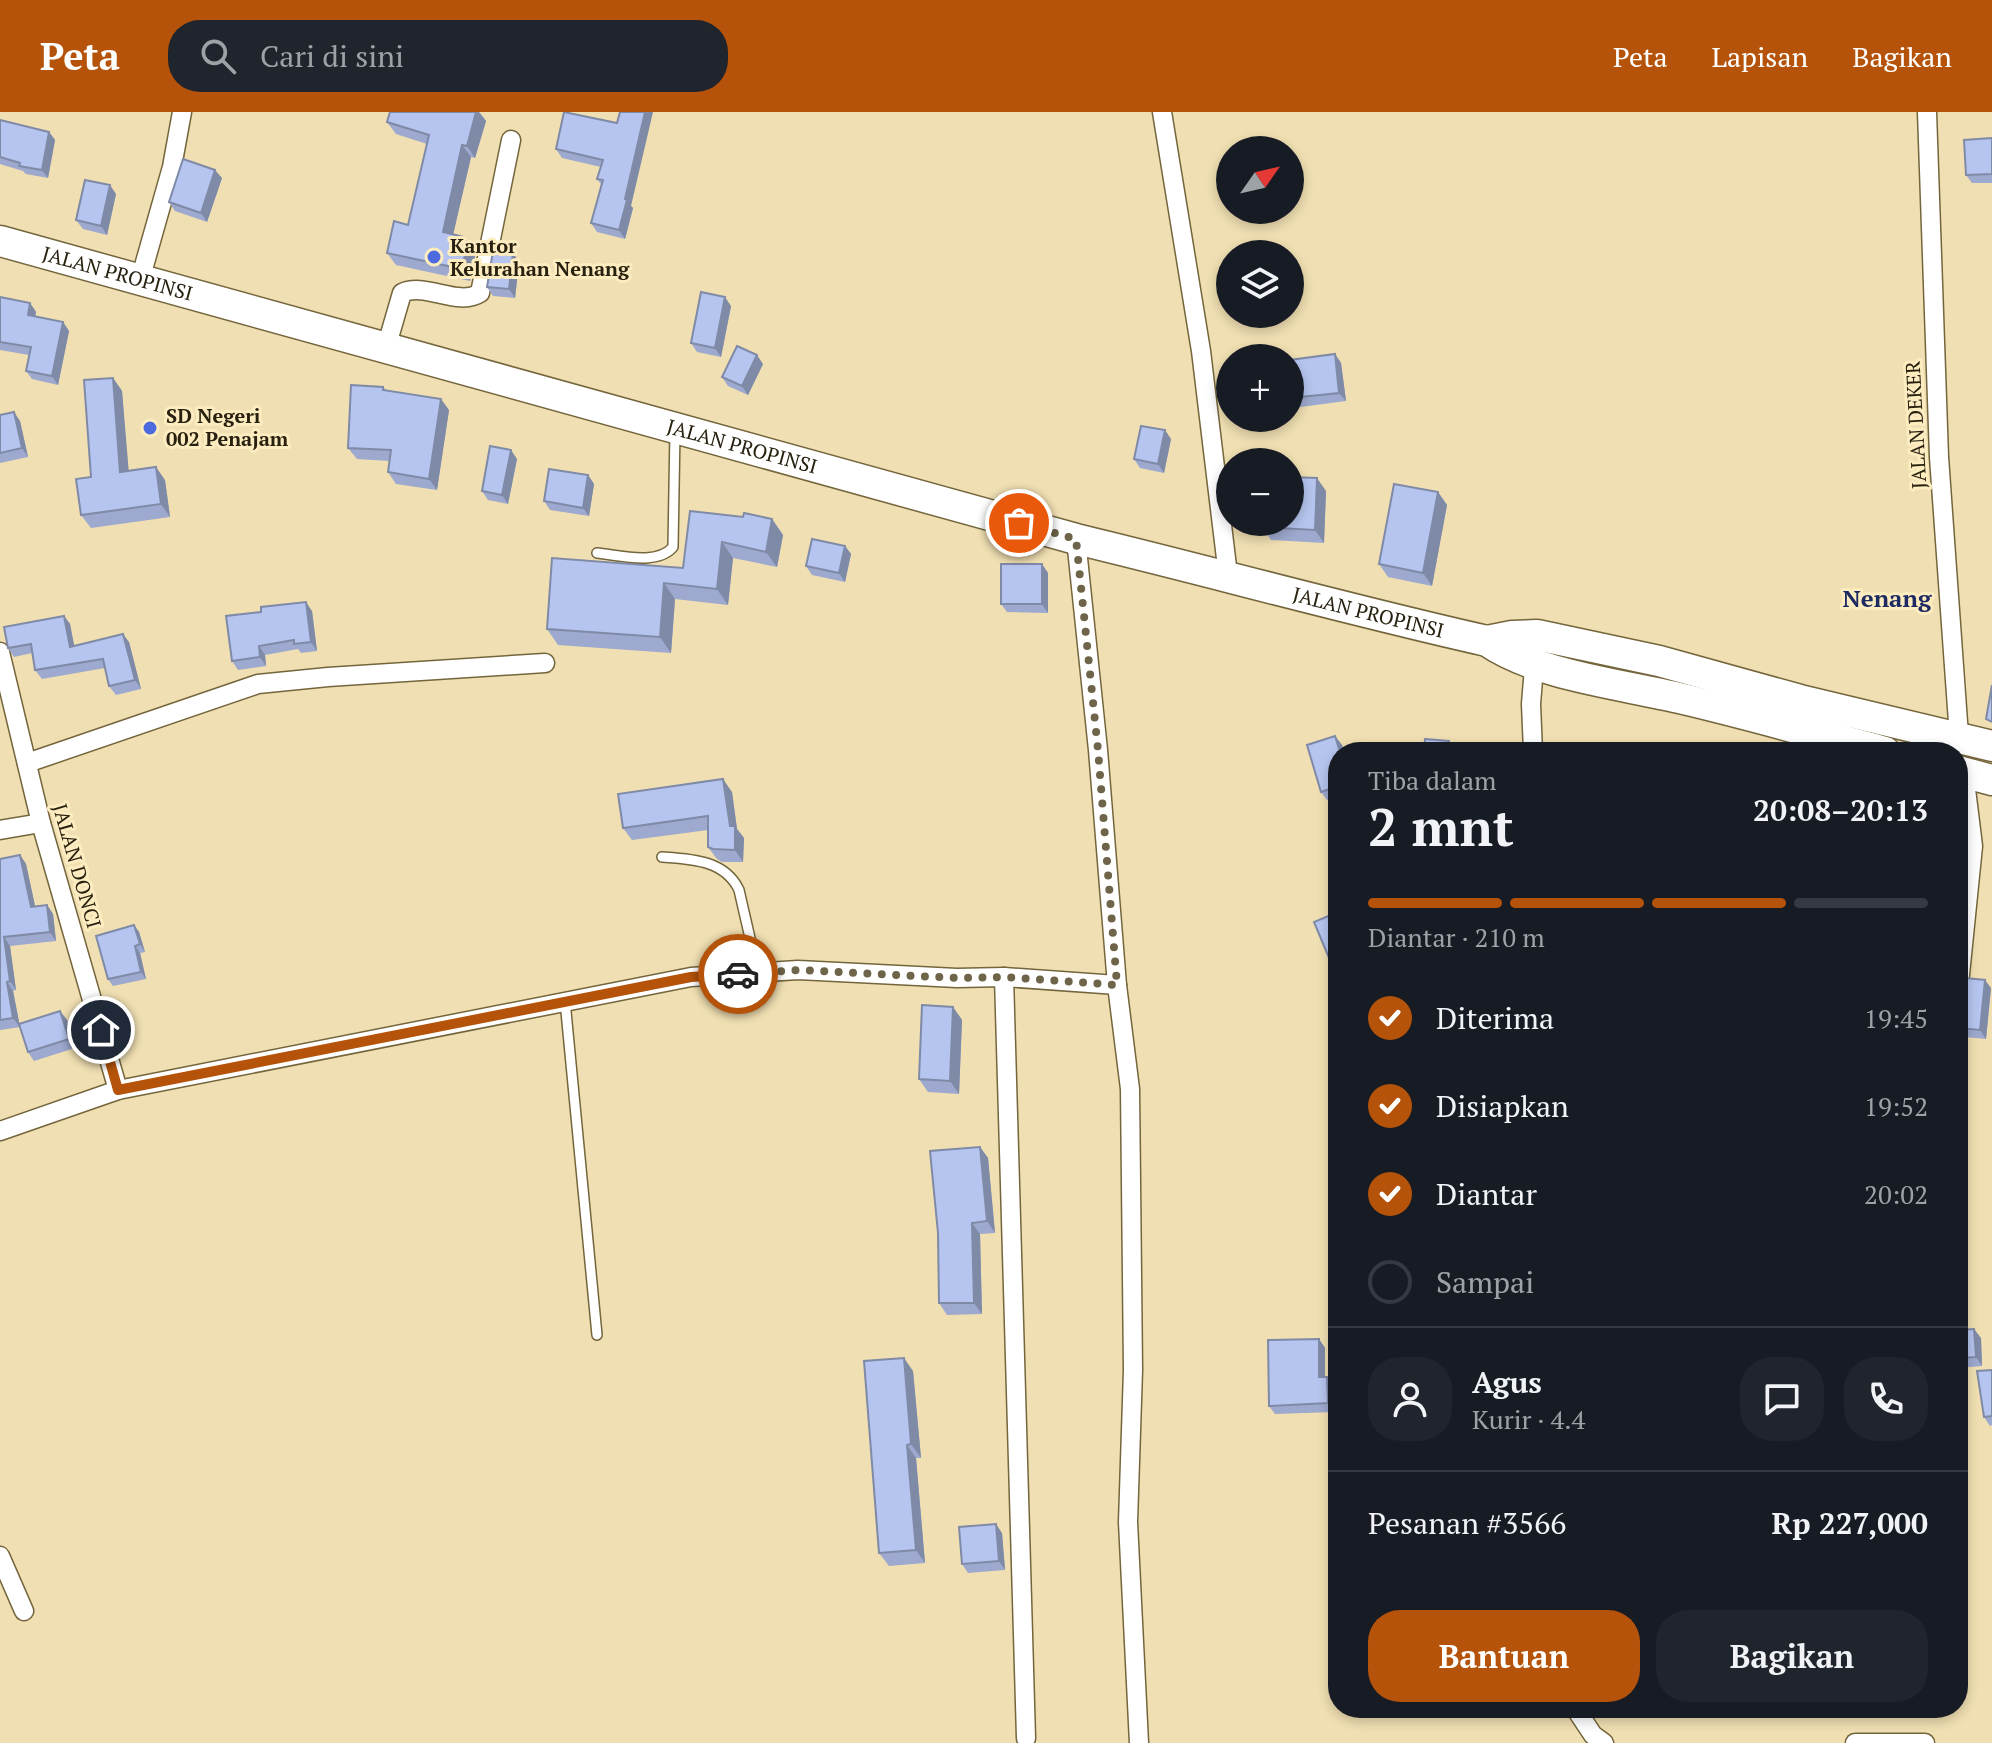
<!DOCTYPE html>
<html lang="id">
<meta charset="utf-8">
<style>
:root{--surface:#171b24;--page:#20242c;--text:#f1f3f6;--muted:#9ea1a6;--line:#363941;--accent:#b45309}
body{margin:0;font-family:"PT Serif",serif;background:var(--page);color:var(--text);height:100vh;display:flex;flex-direction:column;font-size:30px;white-space:nowrap}
*{box-sizing:border-box;margin:0}
p{font-size:26px;color:var(--muted)}
.icon{flex:none;width:44px;height:44px;fill:none;stroke:currentColor;stroke-width:2;stroke-linecap:round;stroke-linejoin:round}
.map{position:relative;flex:1;overflow:hidden}
.drawer{position:absolute;left:1328px;top:630px;width:640px;height:976px;display:flex;flex-direction:column;background:var(--surface);border-radius:32px;box-shadow:0 4px 12px #0003}
.drawer>*{flex:none}
.needle{width:52px;rotate:56deg}
.buttons{position:absolute;left:1216px;top:24px;display:grid;gap:16px}
.buttons a{display:grid;place-items:center;width:88px;height:88px;border-radius:50%;background:var(--surface);box-shadow:0 4px 12px #0003;font-size:40px}
.pin{position:absolute;display:grid;place-items:center;width:68px;height:68px;color:#fff;margin:-34px;border:4px solid #fff;border-radius:50%;box-shadow:0 2px 8px #0007}
.courier{position:absolute;display:grid;place-items:center;width:80px;height:80px;margin:-40px;border:6px solid #b45309;border-radius:50%;background:#fff;color:#222;box-shadow:0 2px 10px #0007}
.head em{font-style:normal;font-weight:600}
.head div{display:flex;flex-direction:column-reverse}
.head{display:flex;align-items:center;justify-content:space-between;height:136px;padding:0 40px}
h1{font-size:52px;font-weight:600;line-height:60px}
.bar{display:grid;grid-template-columns:repeat(4,1fr);gap:12px 8px;align-content:center;height:96px;padding:0 40px}
.bar i{height:10px;border-radius:6px;background:var(--line)}
.bar .active{background:var(--accent)}
.bar p{grid-column:span 4}
.line{display:flex;align-items:center;gap:20px;padding:0 40px;border-top:2px solid var(--line)}
.line div{flex:1}
.round{display:grid;place-items:center;flex:none;width:84px;height:84px;border-radius:32px;background:var(--page)}
ol{padding:0 40px;list-style:none}
li{display:flex;align-items:center;gap:24px;height:88px}
li p{margin-inline-start:auto}
li .icon{padding:8px;border-radius:50%;background:var(--accent);color:#fff;stroke-width:4}
li:last-child{color:var(--muted)}
li i{width:44px;height:44px;border:4px solid var(--line);border-radius:50%}
.button{display:flex;gap:16px;margin-top:auto;padding:16px 40px}
.button a{flex:1;height:92px;border-radius:32px;background:var(--accent);color:#fff;font-size:32px;font-weight:600;line-height:92px;text-align:center}
.button a+a{background:var(--page);color:var(--text)}
header{display:flex;align-items:center;gap:48px;box-sizing:border-box;height:112px;padding:0 40px;background:var(--accent);color:#fff}
header strong{font-size:38px}
nav{display:flex;gap:44px;margin-inline-start:auto;font-size:28px}
.search{width:560px;height:72px;background:var(--page);display:flex;align-items:center;gap:20px;box-sizing:border-box;padding:0 28px;border-radius:32px;color:var(--muted);font-size:30px}
.map>svg:first-child{display:block}
.lines{fill:none;stroke-linecap:round;stroke-linejoin:round}
.service-casing{stroke:#74653c;stroke-width:12}
.minor-casing{stroke:#74653c;stroke-width:21}
.trunk-casing{stroke:#74653c;stroke-width:33}
.service{stroke:#fff;stroke-width:9}
.minor{stroke:#fff;stroke-width:18}
.trunk{stroke:#fff;stroke-width:30}
.wall{fill:#9da9ce}
.shaded-wall{fill:#7f8aa7}
.building{fill:#b6c5ef;stroke:#7f8aa7;stroke-width:2}
.done{stroke:#6e6449;stroke-width:8;stroke-dasharray:0 14.4}
.route{stroke:#b45309;stroke-width:10}
.poi-dot{fill:#4e6adf;stroke:#fdecbf;stroke-width:3}
.labels{text-anchor:middle;stroke-width:6;stroke-linejoin:round;paint-order:stroke}
.poi-label{font-size:20px;font-weight:bold;fill:#282110;stroke:#fdecbf;text-anchor:start}
.street-label{font-size:20px;fill:#282110;stroke:#fdecbf}
.quarter-label{font-size:24px;font-weight:bold;fill:#1e2b63;stroke:#fdecbf}
</style>
<header>
<strong>Peta</strong>
<div class="search"><svg class="icon" aria-label="search" viewBox="0 0 24 24"><circle cx="10" cy="10" r="6"/><path d="M15 15l6 6"/></svg>Cari di sini</div>
<nav><a>Peta</a><a>Lapisan</a><a>Bagikan</a></nav>
</header>
<div class="map">
<svg width="1992" height="1631" viewBox="0 0 1992 1631">
<rect width="100%" height="100%" fill="#f0dfb2"/>
<g class="lines">
<defs>
<g id="service">
<path d="M597,441C619,443 657,454 673,435L675,319"/>
<path d="M662,745C691,747 725,748 739,778L758,861"/>
<path d="M565,889L597,1223"/>
</g>
<g id="minor">
<path d="M1162,0L1201,239L1228,463"/>
<path d="M1927,0L1939,345L1959,624"/>
<path d="M140,168L172,55L182,0"/>
<path d="M386,236L402,181C425,170 458,195 480,181L511,28"/>
<path d="M0,540L41,711L118,978"/>
<path d="M1533,640L1531,592L1535,543"/>
<path d="M27,651L258,572L328,565L545,551"/>
<path d="M0,718L41,711"/>
<path d="M1004,865L1026,1626"/>
<path d="M1117,873L1130,977L1133,1258L1128,1410L1139,1631"/>
<path d="M1958,882L1973,734L1964,661"/>
<path d="M0,1019L118,978L691,865L798,858L957,866L1004,865L1117,873L1098,638L1076,427"/>
<path d="M0,1444L24,1499"/>
<path d="M1575,1596L1593,1623L1604,1631"/>
<path d="M1855,1631H1925"/>
</g>
<g id="trunk">
<path id="s1" d="M0,129L1076,427C1213,460 1349,498 1487,529C1536,563 1620,572 1679,586C1748,602 1817,622 1885,640"/>
<path d="M1487,529L1512,524L1537,523L1659,549L1800,588L1992,634"/>
<path d="M1958,659L1992,668"/>
</g>
</defs>
<use href="#service" class="service-casing"/>
<use href="#minor" class="minor-casing"/>
<use href="#trunk" class="trunk-casing"/>
<use href="#service" class="service"/>
<use href="#minor" class="minor"/>
<use href="#trunk" class="trunk"/>
</g>
<g class="wall">
<path d="M390,0H479L486,9L475,46L471,45L453,122L464,125L473,137L472,140L475,145L470,169L396,153L387,141L408,113L427,32L396,22L387,10Z"/>
<path d="M0,8L49,20L55,28L48,66L26,62L23,59L0,52Z"/>
<path d="M617,11L631,94L633,96L625,127L597,120L591,111L601,72L597,67L601,55L562,46L556,37Z"/>
<path d="M1992,26V71H1972L1966,63Z"/>
<path d="M222,66L207,110L175,99L169,90Z"/>
<path d="M116,82L107,123L83,117L76,108Z"/>
<path d="M513,141L519,150L515,186L493,184L487,175Z"/>
<path d="M0,185L30,191L36,200L35,204L63,210L69,219L58,273L32,267L26,259L29,243L0,238Z"/>
<path d="M731,194L721,245L697,240L691,231Z"/>
<path d="M1335,242L1341,251L1346,289L1293,296L1290,291V248Z"/>
<path d="M763,252L748,283L728,274L722,265Z"/>
<path d="M113,266L122,279L128,359L165,368L170,405L91,416L81,403Z"/>
<path d="M383,275L386,278L449,298L437,378L396,372L388,360L390,349L357,347L348,336Z"/>
<path d="M0,303L20,309L28,345L0,351Z"/>
<path d="M1171,327L1164,361L1140,356L1134,347Z"/>
<path d="M517,347L508,392L488,388L482,379Z"/>
<path d="M588,363L594,372L589,404L550,398L544,389Z"/>
<path d="M1326,379L1324,431L1271,428L1262,415Z"/>
<path d="M1438,380L1447,393L1432,474L1388,465L1379,452Z"/>
<path d="M743,405L772,407L783,423L777,455L733,446L728,493L675,487L671,541L558,533L547,517L683,456Z"/>
<path d="M845,434L851,442L845,470L812,463L806,454Z"/>
<path d="M1042,452L1048,461V501L1007,500L1001,492Z"/>
<path d="M312,499L317,539L301,541L298,537L265,543L266,554L238,558L232,549Z"/>
<path d="M64,504L70,512L74,534L129,530L141,577L116,583L109,574L105,556L42,567L35,558L32,541L14,545L8,536Z"/>
<path d="M1335,624L1342,633L1344,640H1338V685L1327,688L1321,680L1307,633Z"/>
<path d="M732,680L737,717L744,726L743,750H722L717,747L708,735V718L632,728L623,716Z"/>
<path d="M20,743L26,752L35,794L47,793L53,802L56,829L10,834L16,878L13,879L20,915L0,918V747Z"/>
<path d="M134,813L139,820L145,840L140,841L146,867L113,874L108,867Z"/>
<path d="M1991,876L1986,927L1965,925L1959,916Z"/>
<path d="M1338,880V1000L1330,988Z"/>
<path d="M953,895L962,908L959,982L928,980L919,967Z"/>
<path d="M60,899L67,908L75,936L34,949L28,940Z"/>
<path d="M980,1035L988,1046L995,1121L980,1122L982,1202L947,1203L939,1191Z"/>
<path d="M1958,1218L1981,1226L1982,1254L1958,1256Z"/>
<path d="M1319,1227L1325,1236V1265H1327L1333,1274L1334,1300L1275,1302L1269,1294Z"/>
<path d="M1992,1258V1313L1990,1314L1984,1305Z"/>
<path d="M913,1259L921,1346H916L925,1451L889,1454L879,1441Z"/>
<path d="M1002,1421L1005,1458L968,1461L962,1452Z"/>
</g>
<g class="shaded-wall">
<path d="M476,0H479L486,9L475,46L467,34Z"/>
<path d="M645,0H653L631,94L633,96L625,127L619,118Z"/>
<path d="M49,20L55,28L48,66L42,58Z"/>
<path d="M462,33L471,45L451,132L443,120Z"/>
<path d="M215,58L222,66L207,110L201,101Z"/>
<path d="M110,73L116,82L107,123L101,114Z"/>
<path d="M464,125L473,137L472,140L475,145L470,169L462,157Z"/>
<path d="M513,141L519,150L515,186L509,177Z"/>
<path d="M725,185L731,194L721,245L715,236Z"/>
<path d="M30,191L36,200L34,212L28,203Z"/>
<path d="M63,210L69,219L58,273L52,264Z"/>
<path d="M1335,242L1341,251L1346,289L1339,281Z"/>
<path d="M757,243L763,252L748,283L742,274Z"/>
<path d="M113,266L122,279L130,374L120,360Z"/>
<path d="M441,287L449,298L437,378L429,367Z"/>
<path d="M14,300L20,309L28,345L22,336Z"/>
<path d="M1165,318L1171,327L1164,361L1158,352Z"/>
<path d="M511,338L517,347L508,392L502,383Z"/>
<path d="M156,355L165,368L170,405L161,392Z"/>
<path d="M588,363L594,372L589,404L583,396Z"/>
<path d="M1317,366L1326,379L1324,431L1315,418Z"/>
<path d="M1438,380L1447,393L1432,474L1423,461Z"/>
<path d="M772,407L783,423L777,455L766,440Z"/>
<path d="M722,430L733,446L728,493L717,477Z"/>
<path d="M845,434L851,442L845,470L839,461Z"/>
<path d="M1042,452L1048,461V501L1042,492Z"/>
<path d="M664,471L675,487L671,541L660,525Z"/>
<path d="M306,490L312,499L317,539L311,530Z"/>
<path d="M64,504L70,512L76,543L70,535Z"/>
<path d="M123,522L129,530L141,577L135,568Z"/>
<path d="M259,534L265,543L266,554L260,545Z"/>
<path d="M1335,624L1342,633L1344,640H1340Z"/>
<path d="M1449,629L1455,637V640H1448Z"/>
<path d="M723,667L732,680L737,717L744,726L743,750L735,738Z"/>
<path d="M20,743L26,752L37,803L31,795Z"/>
<path d="M47,793L53,802L56,829L50,820Z"/>
<path d="M134,813L139,820L145,840L140,832Z"/>
<path d="M4,825L10,834L16,878L10,869Z"/>
<path d="M135,834L140,841L146,867L141,860Z"/>
<path d="M1985,868L1991,876L1986,927L1980,918Z"/>
<path d="M7,870L13,879L20,915L13,906Z"/>
<path d="M953,895L962,908L959,982L950,969Z"/>
<path d="M60,899L67,908L75,936L69,927Z"/>
<path d="M980,1035L988,1046L995,1121L987,1109Z"/>
<path d="M972,1111L980,1122L982,1202L974,1191Z"/>
<path d="M1974,1217L1981,1226L1982,1254L1976,1245Z"/>
<path d="M1319,1227L1325,1236V1274L1319,1265Z"/>
<path d="M904,1246L913,1259L921,1346L911,1332Z"/>
<path d="M1327,1265L1333,1274L1334,1300L1328,1291Z"/>
<path d="M907,1333L916,1346L925,1451L916,1438Z"/>
<path d="M996,1412L1002,1421L1005,1458L999,1449Z"/>
</g>
<g class="building">
<path d="M390,0H476L467,34L462,33L443,120L464,125L463,132L467,133L462,157L387,141L394,109L408,113L429,23L387,10Z"/>
<path d="M564,0L617,11L620,0H645L625,87L627,88L619,118L591,111L603,68L597,67L603,48L556,37Z"/>
<path d="M0,8L49,20L42,58L19,54L20,51L0,45Z"/>
<path d="M1992,26V62L1966,63L1964,28Z"/>
<path d="M183,47L215,58L201,101L169,90Z"/>
<path d="M85,68L110,73L101,114L76,108Z"/>
<path d="M493,139L513,141L509,177L487,175Z"/>
<path d="M701,180L725,185L715,236L691,231Z"/>
<path d="M0,185L30,191L28,203L63,210L52,264L26,259L31,235L0,230Z"/>
<path d="M737,234L757,243L742,274L722,265Z"/>
<path d="M1335,242L1339,281L1290,286V248Z"/>
<path d="M113,266L120,360L156,355L161,392L81,403L76,367L91,365L84,268Z"/>
<path d="M351,273L383,275V278L441,287L429,367L388,360L391,338L348,336Z"/>
<path d="M14,300L22,336L0,341V303Z"/>
<path d="M1141,314L1165,318L1158,352L1134,347Z"/>
<path d="M490,334L511,338L502,383L482,379Z"/>
<path d="M549,357L588,363L583,396L544,389Z"/>
<path d="M1290,365L1317,366L1315,418L1262,415V410H1290Z"/>
<path d="M1394,372L1438,380L1423,461L1379,452Z"/>
<path d="M690,399L743,405L744,401L772,407L766,440L722,430L717,477L664,471L660,525L547,517L552,446L683,456Z"/>
<path d="M812,427L845,434L839,461L806,454Z"/>
<rect x="1001" y="452" width="41" height="40"/>
<path d="M306,490L311,530L294,532V528L259,534L260,545L232,549L226,504L261,500V495Z"/>
<path d="M64,504L70,535L123,522L135,568L109,574L103,547L35,558L31,532L8,536L4,515Z"/>
<path d="M1992,573V610L1986,607Z"/>
<path d="M1335,624L1340,640H1338V674L1321,680L1307,633Z"/>
<path d="M1425,627L1449,629L1448,640H1424Z"/>
<path d="M723,667L730,714H735V738L713,737L708,735V704L623,716L618,682Z"/>
<path d="M20,743L31,795L47,793L50,820L4,825L10,869L7,870L13,906L0,908V747Z"/>
<path d="M1338,800V856L1334,858L1314,810Z"/>
<path d="M134,813L140,832L135,834L141,860L108,867L96,824Z"/>
<path d="M1965,866L1985,868L1980,918L1959,916Z"/>
<path d="M1336,880H1338V988H1330Z"/>
<path d="M922,893L953,895L950,969L919,967Z"/>
<path d="M60,899L69,927L28,940L19,912Z"/>
<path d="M980,1035L987,1109L972,1111L974,1191H939L938,1121L930,1039Z"/>
<path d="M1974,1217L1976,1245L1958,1246V1218Z"/>
<path d="M1319,1227V1265H1327L1328,1291L1269,1294L1268,1228Z"/>
<path d="M904,1246L911,1332L907,1333L916,1438L879,1441L864,1249Z"/>
<path d="M1992,1258V1304L1984,1305L1977,1259Z"/>
<path d="M996,1412L999,1449L962,1452L959,1415Z"/>
</g>
<g class="lines">
<path class="done" d="M738,862L798,858L957,866L1004,865L1117,873L1098,638L1076,427L1019,411"/>
<path class="route" d="M101,918L118,978L691,865L738,862"/>
</g>
<g class="poi-dot">
<circle cx="434" cy="145" r="8"/>
<circle cx="150" cy="316" r="8"/>
</g>
<g class="labels">
<g class="poi-label">
<text x="450" y="141">Kantor<tspan x="450" dy="23">Kelurahan Nenang</tspan></text>
<text x="166" y="311">SD Negeri<tspan x="166" dy="23">002 Penajam</tspan></text>
</g>
<g class="street-label">
<text dy="7" stroke="none"><textPath href="#s1" startOffset="122">JALAN PROPINSI</textPath></text>
<text transform="translate(1916 313) rotate(-93)" y="7">JALAN DEKER</text>
<text dy="7" stroke="none"><textPath href="#s1" startOffset="770">JALAN PROPINSI</textPath></text>
<text dy="7" stroke="none"><textPath href="#s1" startOffset="1418">JALAN PROPINSI</textPath></text>
<text transform="translate(77 754) rotate(74)" y="7">JALAN DONCI</text>
</g>
<g class="quarter-label">
<text x="1887" y="495">Nenang</text>
</g>
</g>
</svg>
<div class="buttons">
<a><svg class="needle" viewBox="-14 -14 28 28"><path d="M0-13l5 13h-10z" fill="#e53935"/><path d="M0 13l5-13h-10z" fill="#9ea1a6"/></svg></a>
<a><svg class="icon" aria-label="layers" viewBox="0 0 24 24"><path d="M12 4l9 5-9 5-9-5zM3 14l9 5 9-5"/></svg></a>
<a>+</a>
<a>−</a>
</div>
<div class="pin" style="left:1019px;top:411px;background:#ea580c"><svg class="icon" aria-label="bag" viewBox="0 0 24 24"><path d="M5 8h14l-1 12H6zM9 8a3 3 0 0 1 6 0"/></svg></div>
<div class="pin" style="left:101px;top:918px;background:#1f2937"><svg class="icon" aria-label="home" viewBox="0 0 24 24"><path d="M3 11l9-7 9 7M6 9v11h12V9"/></svg></div>
<div class="courier" style="left:738px;top:862px"><svg class="icon" aria-label="car" viewBox="0 0 24 24"><path d="M5 17H2v-5l4-1 3-4h7l3 4 3 1v5h-3M9 17h6M6 11h13"/><circle cx="7" cy="17" r="2"/><circle cx="17" cy="17" r="2"/></svg></div>
<section class="drawer">
<div class="head"><div><h1>2 mnt</h1><p>Tiba dalam</p></div><em>20:08–20:13</em></div>
<div class="bar"><i class="active"></i><i class="active"></i><i class="active"></i><i></i><p>Diantar · 210 m</p></div>
<ol>
<li><svg class="icon" aria-label="check" viewBox="0 0 24 24"><path d="M5 12l5 5 9-10"/></svg>Diterima<p>19:45</p></li>
<li><svg class="icon" aria-label="check" viewBox="0 0 24 24"><path d="M5 12l5 5 9-10"/></svg>Disiapkan<p>19:52</p></li>
<li><svg class="icon" aria-label="check" viewBox="0 0 24 24"><path d="M5 12l5 5 9-10"/></svg>Diantar<p>20:02</p></li>
<li><i></i>Sampai</li>
</ol>
<div class="line" style="height:144px"><a class="round"><svg class="icon" aria-label="person" viewBox="0 0 24 24"><circle cx="12" cy="8" r="4"/><path d="M4 21q1-7 8-7t8 7"/></svg></a><div><b>Agus</b><p>Kurir · 4.4</p></div><a class="round"><svg class="icon" aria-label="chat" viewBox="0 0 24 24"><path d="M4 5h16v11H9l-5 4z"/></svg></a><a class="round"><svg class="icon" aria-label="phone" viewBox="0 0 24 24"><path d="M5 4h4l2 5-3 2q2 4 5 5l2-3 5 2v4C11 20 4 13 5 4z"/></svg></a></div>
<div class="line" style="height:104px"><div>Pesanan #3566</div><b>Rp 227,000</b></div>
<div class="button"><a>Bantuan</a><a>Bagikan</a></div>
</section>
</div>
